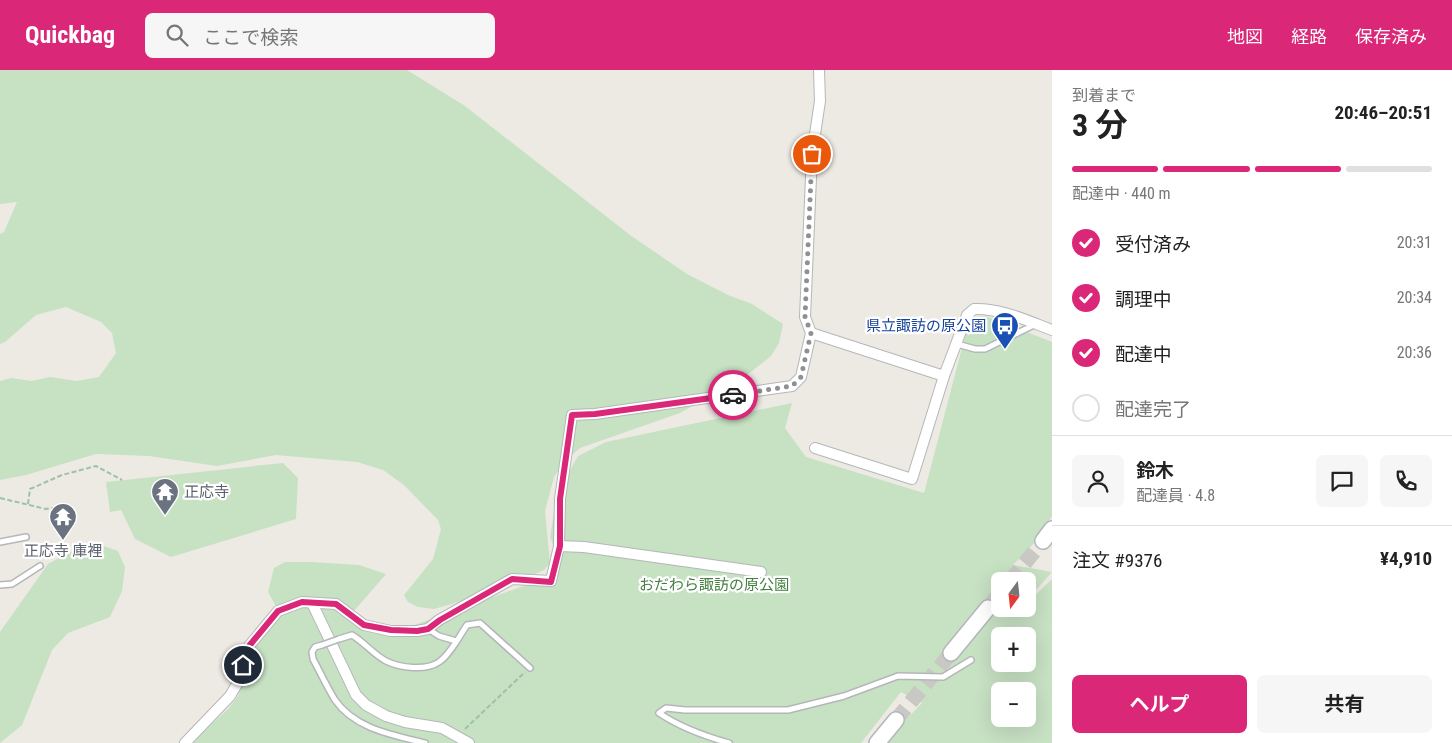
<!DOCTYPE html>
<html lang="ja">
<meta charset="utf-8">
<style>
:root{--surface:#fff;--page:#f6f6f6;--text:#222;--muted:#767676;--line:#e0e0e0;--accent:#db2777}
body{margin:0;font-family:"Roboto Condensed","Noto Sans JP",sans-serif;background:var(--page);color:var(--text);height:100vh;display:flex;flex-direction:column;font-size:19px;white-space:nowrap}
*{box-sizing:border-box;margin:0}
p{font-size:16px;color:var(--muted)}
.icon{flex:none;width:28px;height:28px;fill:none;stroke:currentColor;stroke-width:2;stroke-linecap:round;stroke-linejoin:round}
.map{position:relative;flex:1;overflow:hidden}
.drawer{display:flex;flex-direction:column;background:var(--surface);width:400px}
.drawer>*{flex:none}
.needle{width:32px;rotate:195deg}
.tools{position:absolute;left:991px;top:502px;display:grid;gap:10px}
.tools a{display:grid;place-items:center;width:45px;height:45px;border-radius:8px;background:var(--surface);box-shadow:0 5px 20px #0002;font-size:25px}
.pin{position:absolute;display:grid;place-items:center;width:42px;height:42px;color:#fff;margin:-21px;border:2px solid #fff;border-radius:50%;box-shadow:0 1px 5px #0007}
.courier{position:absolute;display:grid;place-items:center;width:50px;height:50px;margin:-25px;border:4px solid #db2777;border-radius:50%;background:#fff;color:#222;box-shadow:0 1px 6px #0007}
.headline em{font-style:normal;font-weight:700}
.headline div{display:flex;flex-direction:column-reverse}
.headline{display:flex;align-items:center;justify-content:space-between;height:85px;padding:0 20px}
h1{font-size:32px;font-weight:700;line-height:38px}
.bar{display:grid;grid-template-columns:repeat(4,1fr);gap:8px 5px;align-content:center;height:60px;padding:0 20px}
.bar i{height:6px;border-radius:4px;background:var(--line)}
.bar .active{background:var(--accent)}
.bar p{grid-column:span 4}
.line{display:flex;align-items:center;gap:12px;padding:0 20px;border-top:1px solid var(--line)}
.line div{flex:1}
.round{display:grid;place-items:center;flex:none;width:52px;height:52px;border-radius:8px;background:var(--page)}
ol{padding:0 20px;list-style:none}
li{display:flex;align-items:center;gap:15px;height:55px}
li p{margin-inline-start:auto}
li .icon{padding:5px;border-radius:50%;background:var(--accent);color:#fff;stroke-width:4}
li:last-child{color:var(--muted)}
li i{width:28px;height:28px;border:2px solid var(--line);border-radius:50%}
.primary-button{display:flex;gap:10px;margin-top:auto;padding:10px 20px}
.primary-button a{flex:1;height:58px;border-radius:8px;background:var(--accent);color:#fff;font-size:20px;font-weight:700;line-height:58px;text-align:center}
.primary-button a+a{background:var(--page);color:var(--text)}
header{display:flex;align-items:center;gap:30px;box-sizing:border-box;height:70px;padding:0 25px;background:var(--accent);color:#fff}
header strong{font-size:24px}
nav{display:flex;gap:28px;margin-inline-start:auto;font-size:18px}
.search{width:350px;height:45px;background:var(--page);display:flex;align-items:center;gap:12px;box-sizing:border-box;padding:0 18px;border-radius:8px;color:var(--muted);font-size:19px}
main{display:flex;flex:1;min-height:0}
.map>svg:first-child{display:block}
.green{fill:#c7e1c3;fill-rule:evenodd}
.lines{fill:none;stroke-linecap:round;stroke-linejoin:round}
.secondary-tunnel{stroke:#c9c8c4;stroke-width:15;stroke-dasharray:15 8;stroke-linecap:butt}
.lane-casing{stroke:#b4b7b9;stroke-width:8}
.street-casing{stroke:#b4b7b9;stroke-width:12}
.secondary-casing{stroke:#b3b7ba;stroke-width:18}
.path{stroke:#9dc2a4;stroke-width:2;stroke-dasharray:5 2.5;stroke-linecap:butt}
.lane{stroke:#fff;stroke-width:5}
.street{stroke:#fff;stroke-width:10}
.secondary{stroke:#fff;stroke-width:15}
.lane-bridge-casing{stroke:#b4b7b9;stroke-width:8;stroke-linecap:butt}
.lane-bridge{stroke:#fff;stroke-width:5}
.done{stroke:#8f9090;stroke-width:5;stroke-dasharray:0 9}
.route{stroke:#db2777;stroke-width:6}
.labels{text-anchor:middle;stroke-width:4.5;stroke-linejoin:round;paint-order:stroke}
.transit-label{font-size:15px;fill:#164399;stroke:#fff;text-anchor:end}
.worship-label{font-size:15px;fill:#5b616d;stroke:#fff;text-anchor:start}
.park-label{font-size:15px;fill:#447f3f;stroke:#fff}
</style>
<header>
<strong>Quickbag</strong>
<div class="search"><svg class="icon" aria-label="search" viewBox="0 0 24 24"><circle cx="10" cy="10" r="6"/><path d="M15 15l6 6"/></svg>ここで検索</div>
<nav><a>地図</a><a>経路</a><a>保存済み</a></nav>
</header>
<main>
<div class="map">
<svg width="1052" height="673" viewBox="0 0 1052 673">
<rect width="100%" height="100%" fill="#edeae4"/>
<g class="green">
<path d="M0,0H407L465,36L630,165L687,204L728,225L752,234L783,254L779,273L771,286L751,302L680,343L580,378L563,393L554,407L545,441L550,493L544,500L526,508L452,534L434,539L418,537L408,532L404,525L433,489L441,459L438,450L404,415L383,400L357,392L276,385L217,396L149,386L96,384L26,405L0,410V311L11,308L31,311L50,307L77,311L99,307L116,283L112,263L101,252L66,237L36,245L5,272L0,274V164L4,162L17,132L0,134Z"/>
<path d="M977,246H986L1052,272V446L1038,469L1013,495L1052,502L1028,529V511H1000V539H1019L1018,541L1020,539H1028V532L1052,509V673H884L922,633L901,622L861,673H191L229,638L238,626L255,576L281,545L268,522L274,498L285,492H312L359,495L386,504L347,549L366,560L406,558L554,505L557,484L550,467L557,424L578,386L606,372L792,333L785,358L806,387L924,423L968,255ZM1000,566H1028V594H1000ZM1000,621H1028V649H1000Z"/>
<path d="M283,393L298,408L296,449L171,487L135,469L121,440L110,442L106,412Z"/>
<path d="M85,474L104,476L118,481L125,497L122,521L110,547L68,563L52,580L22,655L0,673V562L48,494Z"/>
</g>
<g class="lines">
<g class="secondary-tunnel">
<path d="M1010,511L1043,471"/>
<path d="M988,538L1000,523"/>
<path d="M896,650L951,583"/>
</g>
<defs>
<g id="lane">
<path d="M957,274L975,279H985L1036,254"/>
<path d="M0,472L26,467"/>
<path d="M0,515L12,514L40,496"/>
<path d="M428,559L439,566L456,571"/>
<path d="M339,569L352,565C364,572 374,585 386,591C400,598 426,601 439,592C450,585 460,565 467,555L480,553L530,598"/>
<path d="M322,575L315,577L312,582L313,589C320,602 327,617 335,630C355,659 393,665 425,673"/>
<path d="M729,673C704,666 681,658 659,643L666,638L685,640H788L844,626L898,606L943,607L971,590"/>
</g>
<g id="street">
<path d="M811,263L944,306"/>
<path d="M815,378L912,409L944,306L967,245L974,239C1001,238 1028,251 1052,260"/>
<path d="M559,476L560,429L572,345L595,344L792,316L801,307L811,263L805,247L812,84L820,31L819,0"/>
<path d="M312,533L356,625L366,635L386,646L405,652L442,658L469,673"/>
<path d="M185,673L230,626L237,614L249,576L278,541L302,532L336,534L364,555L391,561H417L428,559L439,550L512,509L551,511L559,476L584,477L761,502"/>
</g>
<g id="secondary">
<path d="M1043,471L1052,459"/>
<path d="M951,583L988,538"/>
<path d="M877,673L896,650"/>
</g>
</defs>
<use href="#lane" class="lane-casing"/>
<use href="#street" class="street-casing"/>
<use href="#secondary" class="secondary-casing"/>
<g class="path">
<path d="M0,428L46,439L66,436"/>
<path d="M28,434L30,419L62,405L96,396L122,410"/>
<path d="M465,659L525,602"/>
</g>
<use href="#lane" class="lane"/>
<use href="#street" class="street"/>
<use href="#secondary" class="secondary"/>
<defs>
<path id="lane-bridge" d="M322,575L339,569"/>
</defs>
<use href="#lane-bridge" class="lane-bridge-casing"/>
<use href="#lane-bridge" class="lane-bridge"/>
</g>
<g class="lines">
<path class="done" d="M733,325L792,316L801,307L811,263L805,247L812,84"/>
<path class="route" d="M243,595L249,576L278,541L302,532L336,534L364,555L391,560L417,561L428,559L440,550L512,509L551,512L560,476V429L572,345L595,344L733,325"/>
</g>
<defs>
<symbol id="bus-pin" viewBox="-11 -11 22 30"><path d="M0 17L-7.5 6A9.5 9.5 0 1 1 7.5 6Z" fill="#1a4fb4" stroke="#fff"/><path d="M-5-6H5V4H4V6H2V4H-2V6H-4V4H-5ZM-3.5-4V0h7V-4ZM-3.5 1.2v1.5H-2V1.2ZM2 1.2v1.5H3.5V1.2Z" fill="#fff"/></symbol>
<symbol id="temple-pin" viewBox="-11 -11 22 30"><path d="M0 17L-7.5 6A9.5 9.5 0 1 1 7.5 6Z" fill="#6b7280" stroke="#fff"/><path d="M0-6L5-2H3V0L6.5 2.5H4V6H1.5V3h-3V6H-4V2.5H-6.5L-3 0V-2H-5Z" fill="#fff"/></symbol>
</defs>
<g fill-rule="evenodd">
<use href="#bus-pin" x="989" y="240" width="32" height="43"/>
<use href="#temple-pin" x="149" y="406" width="32" height="43"/>
<use href="#temple-pin" x="47" y="431" width="32" height="43"/>
</g>
<g class="labels">
<g class="transit-label">
<text x="986" y="261">県立諏訪の原公園</text>
</g>
<g class="worship-label">
<text x="184" y="427">正応寺</text>
<text x="63" y="486" text-anchor="middle">正応寺 庫裡</text>
</g>
<g class="park-label">
<text x="714" y="520">おだわら諏訪の原公園</text>
</g>
</g>
</svg>
<div class="tools">
<a><svg class="needle" viewBox="-14 -14 28 28"><path d="M0-13l5 13h-10z" fill="#e53935"/><path d="M0 13l5-13h-10z" fill="#767676"/></svg></a>
<a>+</a>
<a>−</a>
</div>
<div class="pin" style="left:812px;top:84px;background:#ea580c"><svg class="icon" aria-label="bag" viewBox="0 0 24 24"><path d="M5 8h14l-1 12H6zM9 8a3 3 0 0 1 6 0"/></svg></div>
<div class="pin" style="left:243px;top:595px;background:#1f2937"><svg class="icon" aria-label="home" viewBox="0 0 24 24"><path d="M3 11l9-7 9 7M6 9v11h12V9"/></svg></div>
<div class="courier" style="left:733px;top:325px"><svg class="icon" aria-label="car" viewBox="0 0 24 24"><path d="M5 17H2v-5l4-1 3-4h7l3 4 3 1v5h-3M9 17h6M6 11h13"/><circle cx="7" cy="17" r="2"/><circle cx="17" cy="17" r="2"/></svg></div>
</div>
<section class="drawer">
<div class="headline"><div><h1>3 分</h1><p>到着まで</p></div><em>20:46–20:51</em></div>
<div class="bar"><i class="active"></i><i class="active"></i><i class="active"></i><i></i><p>配達中 · 440 m</p></div>
<ol>
<li><svg class="icon" aria-label="check" viewBox="0 0 24 24"><path d="M5 12l5 5 9-10"/></svg>受付済み<p>20:31</p></li>
<li><svg class="icon" aria-label="check" viewBox="0 0 24 24"><path d="M5 12l5 5 9-10"/></svg>調理中<p>20:34</p></li>
<li><svg class="icon" aria-label="check" viewBox="0 0 24 24"><path d="M5 12l5 5 9-10"/></svg>配達中<p>20:36</p></li>
<li><i></i>配達完了</li>
</ol>
<div class="line" style="height:90px"><a class="round"><svg class="icon" aria-label="person" viewBox="0 0 24 24"><circle cx="12" cy="8" r="4"/><path d="M4 21q1-7 8-7t8 7"/></svg></a><div><b>鈴木</b><p>配達員 · 4.8</p></div><a class="round"><svg class="icon" aria-label="chat" viewBox="0 0 24 24"><path d="M4 5h16v11H9l-5 4z"/></svg></a><a class="round"><svg class="icon" aria-label="phone" viewBox="0 0 24 24"><path d="M5 4h4l2 5-3 2q2 4 5 5l2-3 5 2v4C11 20 4 13 5 4z"/></svg></a></div>
<div class="line" style="height:65px"><div>注文 #9376</div><b>¥4,910</b></div>
<div class="primary-button"><a>ヘルプ</a><a>共有</a></div>
</section>
</main>
